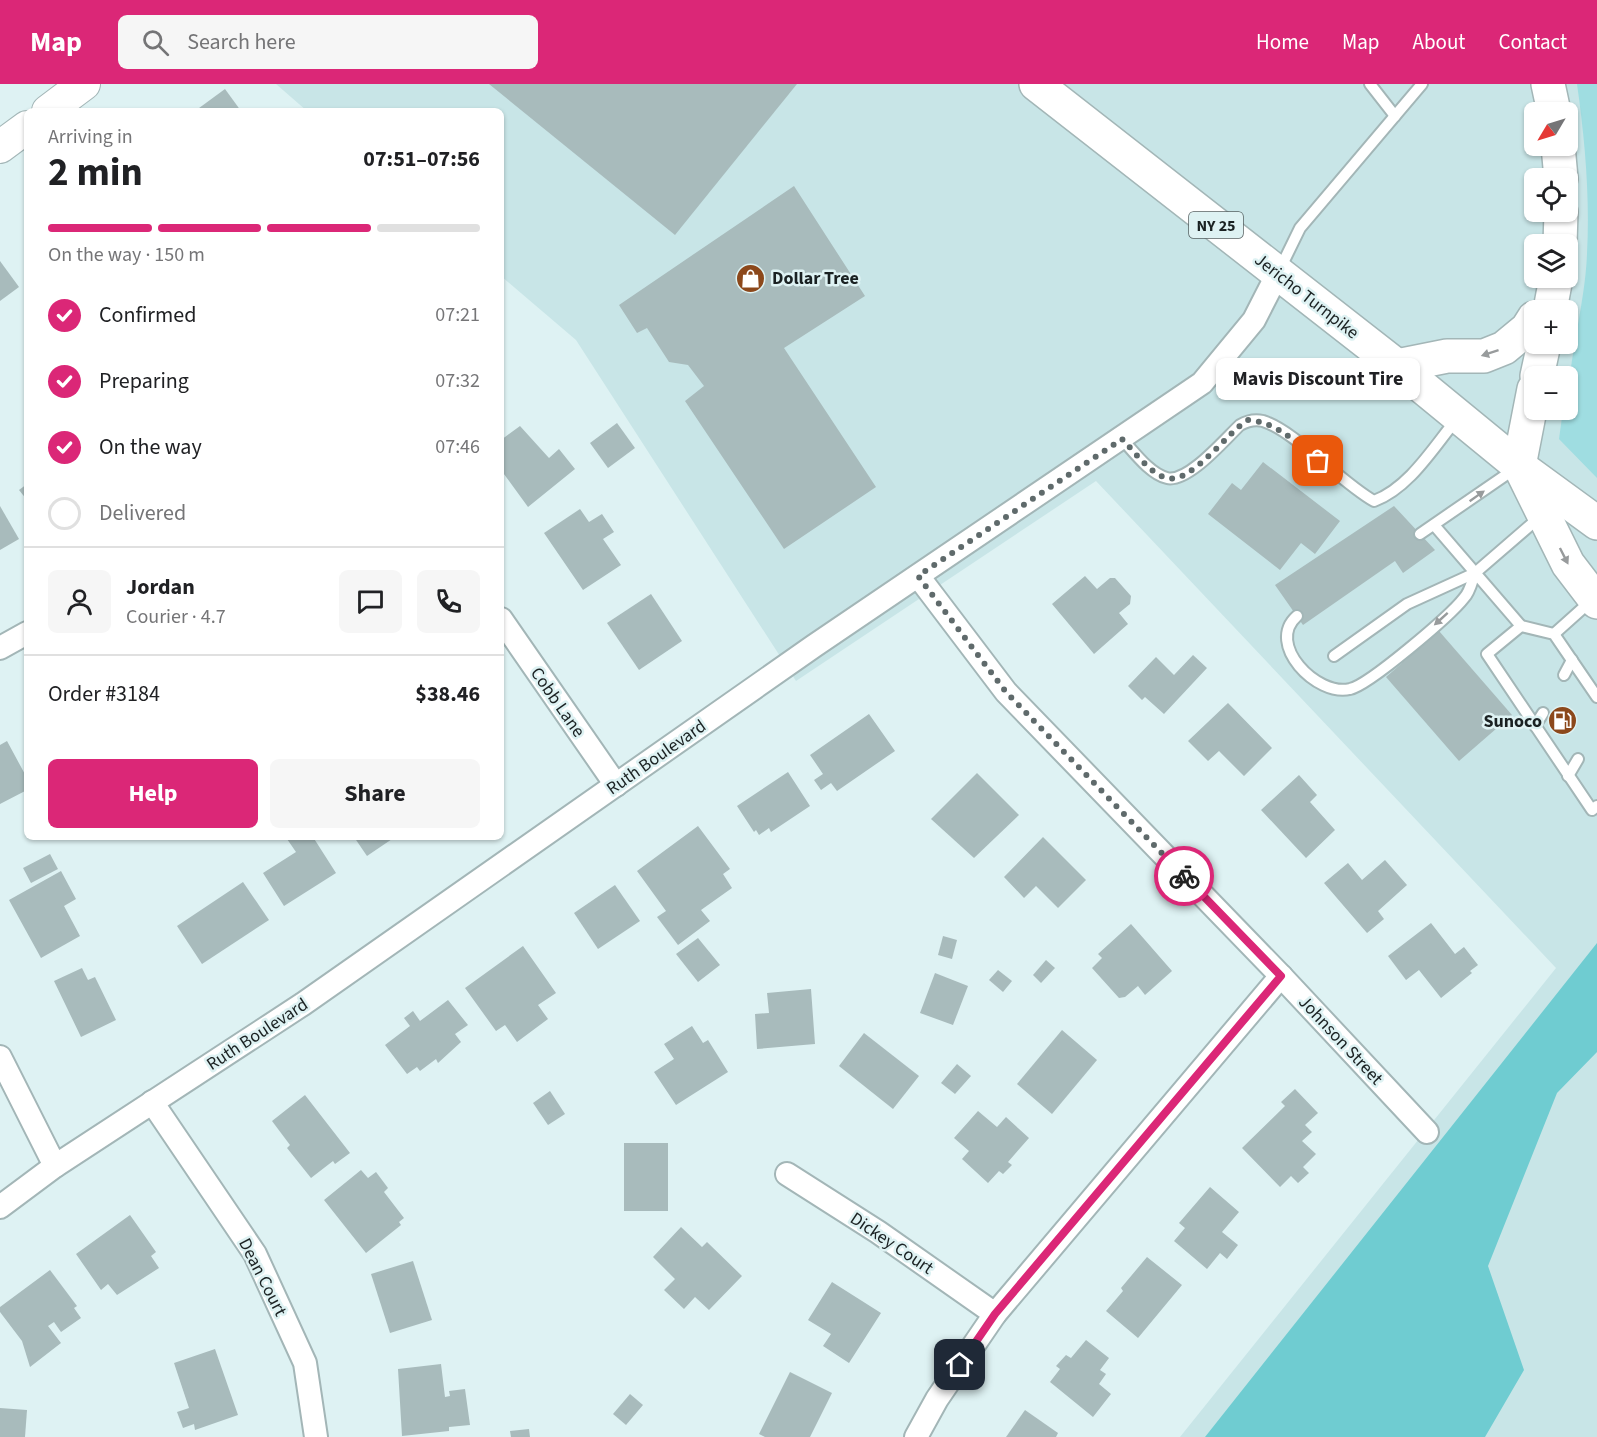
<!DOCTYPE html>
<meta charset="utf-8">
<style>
:root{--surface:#fff;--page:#f6f6f6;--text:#202124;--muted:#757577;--line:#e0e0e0;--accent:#db2777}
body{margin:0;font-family:"Source Sans 3",sans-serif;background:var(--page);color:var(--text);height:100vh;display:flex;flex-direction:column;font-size:22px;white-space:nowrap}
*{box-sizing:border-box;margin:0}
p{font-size:20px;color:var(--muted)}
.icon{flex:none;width:33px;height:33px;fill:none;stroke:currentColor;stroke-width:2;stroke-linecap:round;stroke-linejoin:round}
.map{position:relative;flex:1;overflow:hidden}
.drawer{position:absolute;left:24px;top:24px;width:480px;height:732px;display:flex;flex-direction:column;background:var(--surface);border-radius:9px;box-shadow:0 2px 4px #0004}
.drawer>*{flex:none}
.needle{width:39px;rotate:232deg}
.fabs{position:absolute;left:1524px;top:18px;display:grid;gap:12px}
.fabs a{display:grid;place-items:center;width:54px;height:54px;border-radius:9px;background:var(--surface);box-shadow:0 2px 4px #0004;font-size:30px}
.pin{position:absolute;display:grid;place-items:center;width:51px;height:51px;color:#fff;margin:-26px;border-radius:12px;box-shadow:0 3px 9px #0006}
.courier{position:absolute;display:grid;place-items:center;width:60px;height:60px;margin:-30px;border:4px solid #db2777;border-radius:50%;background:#fff;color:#222;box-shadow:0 2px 8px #0007}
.bubble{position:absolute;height:42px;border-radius:9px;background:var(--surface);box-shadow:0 2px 4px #0004;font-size:20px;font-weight:700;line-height:42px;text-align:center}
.headline em{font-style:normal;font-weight:700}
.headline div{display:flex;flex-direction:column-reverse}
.headline{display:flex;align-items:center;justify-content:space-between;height:102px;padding:0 24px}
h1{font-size:39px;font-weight:700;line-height:45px}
.bar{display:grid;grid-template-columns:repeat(4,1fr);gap:9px 6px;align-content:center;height:72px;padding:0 24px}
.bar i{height:8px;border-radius:4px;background:var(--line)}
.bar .on{background:var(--accent)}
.bar p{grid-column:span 4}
.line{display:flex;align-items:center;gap:15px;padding:0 24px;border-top:2px solid var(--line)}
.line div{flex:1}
.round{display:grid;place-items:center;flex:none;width:63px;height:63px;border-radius:9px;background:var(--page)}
ol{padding:0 24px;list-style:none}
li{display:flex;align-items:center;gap:18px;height:66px}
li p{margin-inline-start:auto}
li .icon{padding:6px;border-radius:50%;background:var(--accent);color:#fff;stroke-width:4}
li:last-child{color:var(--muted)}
li i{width:33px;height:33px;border:3px solid var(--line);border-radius:50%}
.action{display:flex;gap:12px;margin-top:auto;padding:12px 24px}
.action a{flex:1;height:69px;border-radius:9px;background:var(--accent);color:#fff;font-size:24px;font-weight:700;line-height:69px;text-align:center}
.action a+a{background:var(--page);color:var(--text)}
header{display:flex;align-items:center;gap:36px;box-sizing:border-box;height:84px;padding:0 30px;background:var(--accent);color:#fff}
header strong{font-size:28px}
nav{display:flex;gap:33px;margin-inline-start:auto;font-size:21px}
.search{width:420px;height:54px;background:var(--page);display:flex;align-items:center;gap:15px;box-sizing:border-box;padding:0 21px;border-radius:9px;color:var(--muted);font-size:22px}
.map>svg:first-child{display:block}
.built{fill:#c8e5e7;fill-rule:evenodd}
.green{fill:#9fdde1}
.forest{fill:#6fccd1}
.building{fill:#a8bbbc}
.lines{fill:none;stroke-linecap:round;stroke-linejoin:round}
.lane-casing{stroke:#a3b6b7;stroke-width:14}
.street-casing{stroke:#a3b6b7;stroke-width:26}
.secondary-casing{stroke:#a3b6b7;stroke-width:34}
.primary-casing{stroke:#a3b6b7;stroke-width:36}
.lane{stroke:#fff;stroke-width:10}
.street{stroke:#fff;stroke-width:22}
.secondary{stroke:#fff;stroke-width:32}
.primary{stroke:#fff;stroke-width:33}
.oneway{fill:#989b9c}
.done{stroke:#5f6a6b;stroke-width:6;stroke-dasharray:0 10.8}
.route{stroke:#db2777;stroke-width:8}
.labels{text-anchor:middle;stroke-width:5;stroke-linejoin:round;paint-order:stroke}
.shield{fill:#def2f3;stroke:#556061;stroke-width:1.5}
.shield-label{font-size:16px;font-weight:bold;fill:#1a2122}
.poi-label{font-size:18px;font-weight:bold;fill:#1a2122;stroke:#def2f3;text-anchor:start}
.street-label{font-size:18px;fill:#1a2122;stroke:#def2f3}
</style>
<header>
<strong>Map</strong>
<div class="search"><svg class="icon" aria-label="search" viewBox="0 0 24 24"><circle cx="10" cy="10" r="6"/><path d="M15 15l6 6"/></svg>Search here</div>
<nav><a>Home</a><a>Map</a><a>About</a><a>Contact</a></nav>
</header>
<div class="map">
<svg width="1597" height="1353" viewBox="0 0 1597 1353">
<rect width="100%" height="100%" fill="#def2f3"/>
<path class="built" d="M276,0H1597V1353H1180L1556,884L1096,397L796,597L576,256L501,192V27H307ZM1534,28H1568V62H1534ZM1534,94H1568V128H1534ZM1534,160H1568V194H1534ZM1534,226H1568V260H1534ZM1534,292H1568V326H1534Z"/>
<path class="green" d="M1577,0H1597V394L1559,355L1563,326H1568C1568,273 1585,222 1587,170C1590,113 1585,56 1577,0Z"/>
<path class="forest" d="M1597,859V968L1557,1009L1488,1182L1524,1286L1485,1353H1205Z"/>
<g class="building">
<path d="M489,0H797L675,151Z"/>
<path d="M225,5L241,27H195Z"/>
<path d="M794,102L865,212L784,264L876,403L784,465L685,317L704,302L688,281L669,278L647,244L637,249L619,221Z"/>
<path d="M0,177L19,203L0,217Z"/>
<path d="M617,339L635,364L608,384L590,359Z"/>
<path d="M520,342L549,374L559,365L575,385L528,423L501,386V356Z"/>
<path d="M1263,378L1340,437L1315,470L1301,459L1280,486L1208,430L1232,399L1241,406Z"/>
<path d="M27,400V416L19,406Z"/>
<path d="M0,422L19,455L0,466Z"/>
<path d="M1394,422L1435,466L1403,489L1395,477L1303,541L1275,501Z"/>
<path d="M580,425L589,438L602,430L614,448L603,455L621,481L583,506L544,449Z"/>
<path d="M1085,492L1097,505L1110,494H1115L1131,512L1130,520L1119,529L1128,540L1094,570L1052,520Z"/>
<path d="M651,510L682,557L639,586L607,539Z"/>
<path d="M1439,547L1512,631L1459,677L1386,593Z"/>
<path d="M1193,571L1207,584L1164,630L1145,613L1142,616L1128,602L1156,573L1174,591Z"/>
<path d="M1228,619L1272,664L1244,692L1219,667L1208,677L1188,657Z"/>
<path d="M869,630L895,667L837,707L831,699L821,706L814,696L823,690L810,671Z"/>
<path d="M7,657L27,694L24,700L27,706L0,720V661Z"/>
<path d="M788,688L810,722L771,748L769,744L759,751L756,746L754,748L737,722Z"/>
<path d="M977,689L1019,731L974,774L931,735Z"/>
<path d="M1299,691L1317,711L1310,718L1335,746L1306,774L1261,726Z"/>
<path d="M698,742L730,785L723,790L732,804L701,826L710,837L678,861L657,833L666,827L637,787Z"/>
<path d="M290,753H313L336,789L284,822L263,789L296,768L287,755Z"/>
<path d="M354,753H395L367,772Z"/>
<path d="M1043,753L1086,796L1058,824L1036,802L1024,814L1004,793Z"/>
<path d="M50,770L58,785L31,799L23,784Z"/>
<path d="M1385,776L1407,801L1378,827L1384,835L1367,849L1324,799L1348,779L1362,796Z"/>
<path d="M61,787L76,815L64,822L80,852L41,874L9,816Z"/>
<path d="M243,798L269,836L202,880L177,842Z"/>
<path d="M615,801L640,837L598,865L574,829Z"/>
<path d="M1431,839L1455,870L1464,863L1478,881L1470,887L1472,889L1441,914L1419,886L1406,896L1388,872Z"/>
<path d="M1131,840L1172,887L1145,911L1138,902L1125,913L1119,914L1092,884L1102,874L1098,870Z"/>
<path d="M943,852L957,856L952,875L938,871Z"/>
<path d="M698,854L720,881L698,898L676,870Z"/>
<path d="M523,862L556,909L538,921L548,935L517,958L505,941L496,947L465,904Z"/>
<path d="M1046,876L1055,884L1041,899L1033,891Z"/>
<path d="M82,884L88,896L95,893L116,936L81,953L54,897Z"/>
<path d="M998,886L1012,897L1003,908L989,896Z"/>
<path d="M935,889L968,902L953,941L920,929Z"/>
<path d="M811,905L815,960L757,965L755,930L769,929L767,909Z"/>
<path d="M448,916L468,941L455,950L461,958L438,979L436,975L420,987L417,983L407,990L385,961L410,942L404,934L413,927L420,937Z"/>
<path d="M692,942L703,959L708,956L728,988L676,1021L654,988L674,975L664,960Z"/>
<path d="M1062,946L1097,976L1052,1030L1017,1000Z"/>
<path d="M864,949L919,992L893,1025L839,982Z"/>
<path d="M957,980L971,992L955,1010L941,999Z"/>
<path d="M1295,1005L1318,1029L1305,1041L1312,1048L1302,1057L1316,1070L1303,1083L1309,1089L1298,1099L1291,1092L1280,1103L1242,1064L1285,1022L1281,1018Z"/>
<path d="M550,1007L565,1030L548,1041L533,1019Z"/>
<path d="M305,1011L350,1069L335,1080L333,1077L311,1094L287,1064L290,1061L272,1037Z"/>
<path d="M978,1027L997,1043L1006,1033L1029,1054L1008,1078L1012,1081L1003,1090L999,1087L988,1099L962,1075L969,1067L954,1054Z"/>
<rect x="624" y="1059" width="44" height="68"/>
<path d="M361,1086L368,1094L376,1088L388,1104L384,1108L404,1134L399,1138L401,1141L366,1169L324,1116Z"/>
<path d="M1210,1103L1239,1128L1222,1148L1238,1161L1227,1175L1220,1169L1207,1185L1174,1157L1185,1144L1179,1139Z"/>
<path d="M130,1131L156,1168L151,1172L159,1184L117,1211L108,1200L101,1206L76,1170Z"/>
<path d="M681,1143L702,1163L707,1158L742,1192L709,1226L695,1213L684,1225L664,1206L675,1195L653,1173Z"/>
<path d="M1147,1173L1182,1201L1138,1254L1106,1227L1123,1207L1121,1204Z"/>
<path d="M413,1177L432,1236L390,1249L371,1190Z"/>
<path d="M50,1186L77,1222L74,1224L81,1234L61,1248L54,1238L48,1242L61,1259L30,1283L22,1257L0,1228V1223Z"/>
<path d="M832,1198L881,1229L849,1279L823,1262L831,1250L808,1236Z"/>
<path d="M1086,1256L1109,1274L1100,1286L1106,1290L1099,1300L1111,1310L1093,1333L1050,1298L1060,1285L1056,1282L1066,1271L1071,1274Z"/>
<path d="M215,1265L238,1331L195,1346L194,1340L183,1344L177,1328L189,1324L174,1279Z"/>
<path d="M441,1280L445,1313L450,1312L449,1307L465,1305L470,1341L449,1343V1347L402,1352L398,1285Z"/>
<path d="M790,1288L832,1309L810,1353H765L759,1350Z"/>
<path d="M630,1310L643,1321L626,1341L613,1330Z"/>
<path d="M0,1324L27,1326L25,1353H0Z"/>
<path d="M1025,1326L1058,1349L1056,1353H1006Z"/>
<path d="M529,1345L530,1353H511L510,1347Z"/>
</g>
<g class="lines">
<defs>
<g id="lane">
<path d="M1370,0L1395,32"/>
<path d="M1279,187L1300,144L1422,0"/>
<path d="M1122,355C1134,368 1150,390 1167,394C1188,399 1225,355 1240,341C1247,337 1254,335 1263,337C1295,347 1340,398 1374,417C1409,404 1433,364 1456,336"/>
<path d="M1434,441L1521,542"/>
<path d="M1420,450L1516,384"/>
<path d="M1297,532C1265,560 1317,613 1350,605C1369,601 1450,532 1464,514C1470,508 1472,497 1475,489"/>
<path d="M1554,550L1592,516"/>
<path d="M1334,572L1407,520L1475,489L1541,432"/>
<path d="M1564,591L1572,576"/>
<path d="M1597,613L1554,550L1521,542L1487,570L1592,726L1597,722"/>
<path d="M1535,642L1543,629"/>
<path d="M1568,692L1578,675"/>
</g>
<g id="street">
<path d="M918,492L1006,608L1281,892L1427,1048"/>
<path d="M501,535L616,701"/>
<path d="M0,564L27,549"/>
<path d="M0,973L55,1082"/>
<path d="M152,1018L255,1170L305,1279L316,1353"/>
<path d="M787,1090L878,1148L995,1230"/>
<path d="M0,1123L55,1082L303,920L814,562L1202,299L1254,236L1278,189"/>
<path d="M916,1353L937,1315L995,1230L1281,892"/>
</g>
<g id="secondary">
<path d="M48,27L84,0"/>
<path d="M0,63L27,43"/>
</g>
<g id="primary">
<path d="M1036,0L1397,282L1519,382L1597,439"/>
<path d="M1548,0L1554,28"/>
<path d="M1558,62L1561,94"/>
<path d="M1560,160L1561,128"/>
<path d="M1550,226L1556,194"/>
<path d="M1397,282L1447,272H1484L1504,264L1527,245L1534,234"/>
<path d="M1537,292L1544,260"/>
<path d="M1519,382L1534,305"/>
<path d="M1523,389L1568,480L1597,518"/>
</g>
</defs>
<use href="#lane" class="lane-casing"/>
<use href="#street" class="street-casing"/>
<use href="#secondary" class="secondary-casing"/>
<use href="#primary" class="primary-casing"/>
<use href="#lane" class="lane"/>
<use href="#street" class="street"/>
<use href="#secondary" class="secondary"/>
<use href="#primary" class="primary"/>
</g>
<defs><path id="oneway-solid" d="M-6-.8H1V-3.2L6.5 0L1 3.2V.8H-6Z" transform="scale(1.5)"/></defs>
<g class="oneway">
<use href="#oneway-solid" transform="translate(1490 269) rotate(162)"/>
<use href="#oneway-solid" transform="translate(1477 412) rotate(-35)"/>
<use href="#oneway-solid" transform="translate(1564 472) rotate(63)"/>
<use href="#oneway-solid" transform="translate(1441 535) rotate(138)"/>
</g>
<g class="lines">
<path class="done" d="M1184,792L1006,608L918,492L1122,355C1134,367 1150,390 1167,394C1192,400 1227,348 1248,336C1277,338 1297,359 1318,377"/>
<path class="route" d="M960,1281L995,1230L1281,892L1184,792"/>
</g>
<defs>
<symbol id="shop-disc" viewBox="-11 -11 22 22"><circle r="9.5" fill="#8c481b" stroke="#def2f3"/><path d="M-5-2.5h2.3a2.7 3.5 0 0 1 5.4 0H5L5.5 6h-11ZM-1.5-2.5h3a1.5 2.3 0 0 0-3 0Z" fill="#fff"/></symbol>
<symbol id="fuel-disc" viewBox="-11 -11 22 22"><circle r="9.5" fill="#8c481b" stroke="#def2f3"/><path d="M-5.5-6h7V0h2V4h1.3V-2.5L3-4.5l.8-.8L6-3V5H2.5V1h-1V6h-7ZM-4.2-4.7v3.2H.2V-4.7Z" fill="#fff"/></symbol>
</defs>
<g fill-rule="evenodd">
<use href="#shop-disc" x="734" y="178" width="33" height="33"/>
<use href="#fuel-disc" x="1546" y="620" width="33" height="33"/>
</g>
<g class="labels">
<rect class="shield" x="1189" y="128" width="54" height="26" rx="4.5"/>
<g class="shield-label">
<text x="1216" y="147">NY 25</text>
</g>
<g class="poi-label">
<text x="772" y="200">Dollar Tree</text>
<text x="1542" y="643" text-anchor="end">Sunoco</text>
</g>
<g class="street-label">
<text transform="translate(1307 212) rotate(38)" y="6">Jericho Turnpike</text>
<text transform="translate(558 618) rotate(55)" y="6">Cobb Lane</text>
<text transform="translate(656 673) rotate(-35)" y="6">Ruth Boulevard</text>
<text transform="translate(257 950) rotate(-33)" y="6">Ruth Boulevard</text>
<text transform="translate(1341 956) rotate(47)" y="6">Johnson Street</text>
<text transform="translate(892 1159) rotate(34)" y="6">Dickey Court</text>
<text transform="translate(263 1193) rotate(63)" y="6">Dean Court</text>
</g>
</g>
</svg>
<div class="fabs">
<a><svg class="needle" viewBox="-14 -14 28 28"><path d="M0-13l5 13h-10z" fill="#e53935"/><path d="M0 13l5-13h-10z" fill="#757577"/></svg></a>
<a><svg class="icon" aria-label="locate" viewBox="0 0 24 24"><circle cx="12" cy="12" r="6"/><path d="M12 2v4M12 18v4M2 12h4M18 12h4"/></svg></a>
<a><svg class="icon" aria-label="layers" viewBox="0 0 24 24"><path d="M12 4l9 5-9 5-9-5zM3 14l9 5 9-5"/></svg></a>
<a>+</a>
<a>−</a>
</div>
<div class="pin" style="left:1318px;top:377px;background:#ea580c"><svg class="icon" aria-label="bag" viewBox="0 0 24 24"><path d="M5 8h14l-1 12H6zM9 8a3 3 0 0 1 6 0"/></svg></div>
<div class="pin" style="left:960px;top:1281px;background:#1f2937"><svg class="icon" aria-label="home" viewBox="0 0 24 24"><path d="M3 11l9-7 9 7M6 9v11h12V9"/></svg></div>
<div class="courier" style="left:1184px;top:792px"><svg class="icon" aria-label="bike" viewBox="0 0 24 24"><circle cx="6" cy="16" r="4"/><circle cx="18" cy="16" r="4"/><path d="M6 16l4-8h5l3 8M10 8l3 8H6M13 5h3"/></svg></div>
<div class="bubble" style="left:1216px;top:274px;width:204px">Mavis Discount Tire</div>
<section class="drawer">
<div class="headline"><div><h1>2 min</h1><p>Arriving in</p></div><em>07:51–07:56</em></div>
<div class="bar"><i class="on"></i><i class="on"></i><i class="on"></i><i></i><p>On the way · 150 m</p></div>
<ol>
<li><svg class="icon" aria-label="check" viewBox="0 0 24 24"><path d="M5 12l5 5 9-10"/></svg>Confirmed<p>07:21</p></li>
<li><svg class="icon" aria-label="check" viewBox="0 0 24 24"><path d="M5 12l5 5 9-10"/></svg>Preparing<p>07:32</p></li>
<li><svg class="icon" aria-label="check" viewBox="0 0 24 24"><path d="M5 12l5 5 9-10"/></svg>On the way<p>07:46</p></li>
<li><i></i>Delivered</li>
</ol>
<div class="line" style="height:108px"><a class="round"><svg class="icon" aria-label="person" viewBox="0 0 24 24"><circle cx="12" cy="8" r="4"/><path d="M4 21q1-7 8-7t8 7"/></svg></a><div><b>Jordan</b><p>Courier · 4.7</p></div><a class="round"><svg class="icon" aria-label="chat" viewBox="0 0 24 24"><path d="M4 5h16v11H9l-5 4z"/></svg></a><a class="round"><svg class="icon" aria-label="phone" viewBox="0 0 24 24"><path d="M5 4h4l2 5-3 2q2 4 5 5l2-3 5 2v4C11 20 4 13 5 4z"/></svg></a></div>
<div class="line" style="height:78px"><div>Order #3184</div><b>$38.46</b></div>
<div class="action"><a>Help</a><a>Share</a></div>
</section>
</div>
